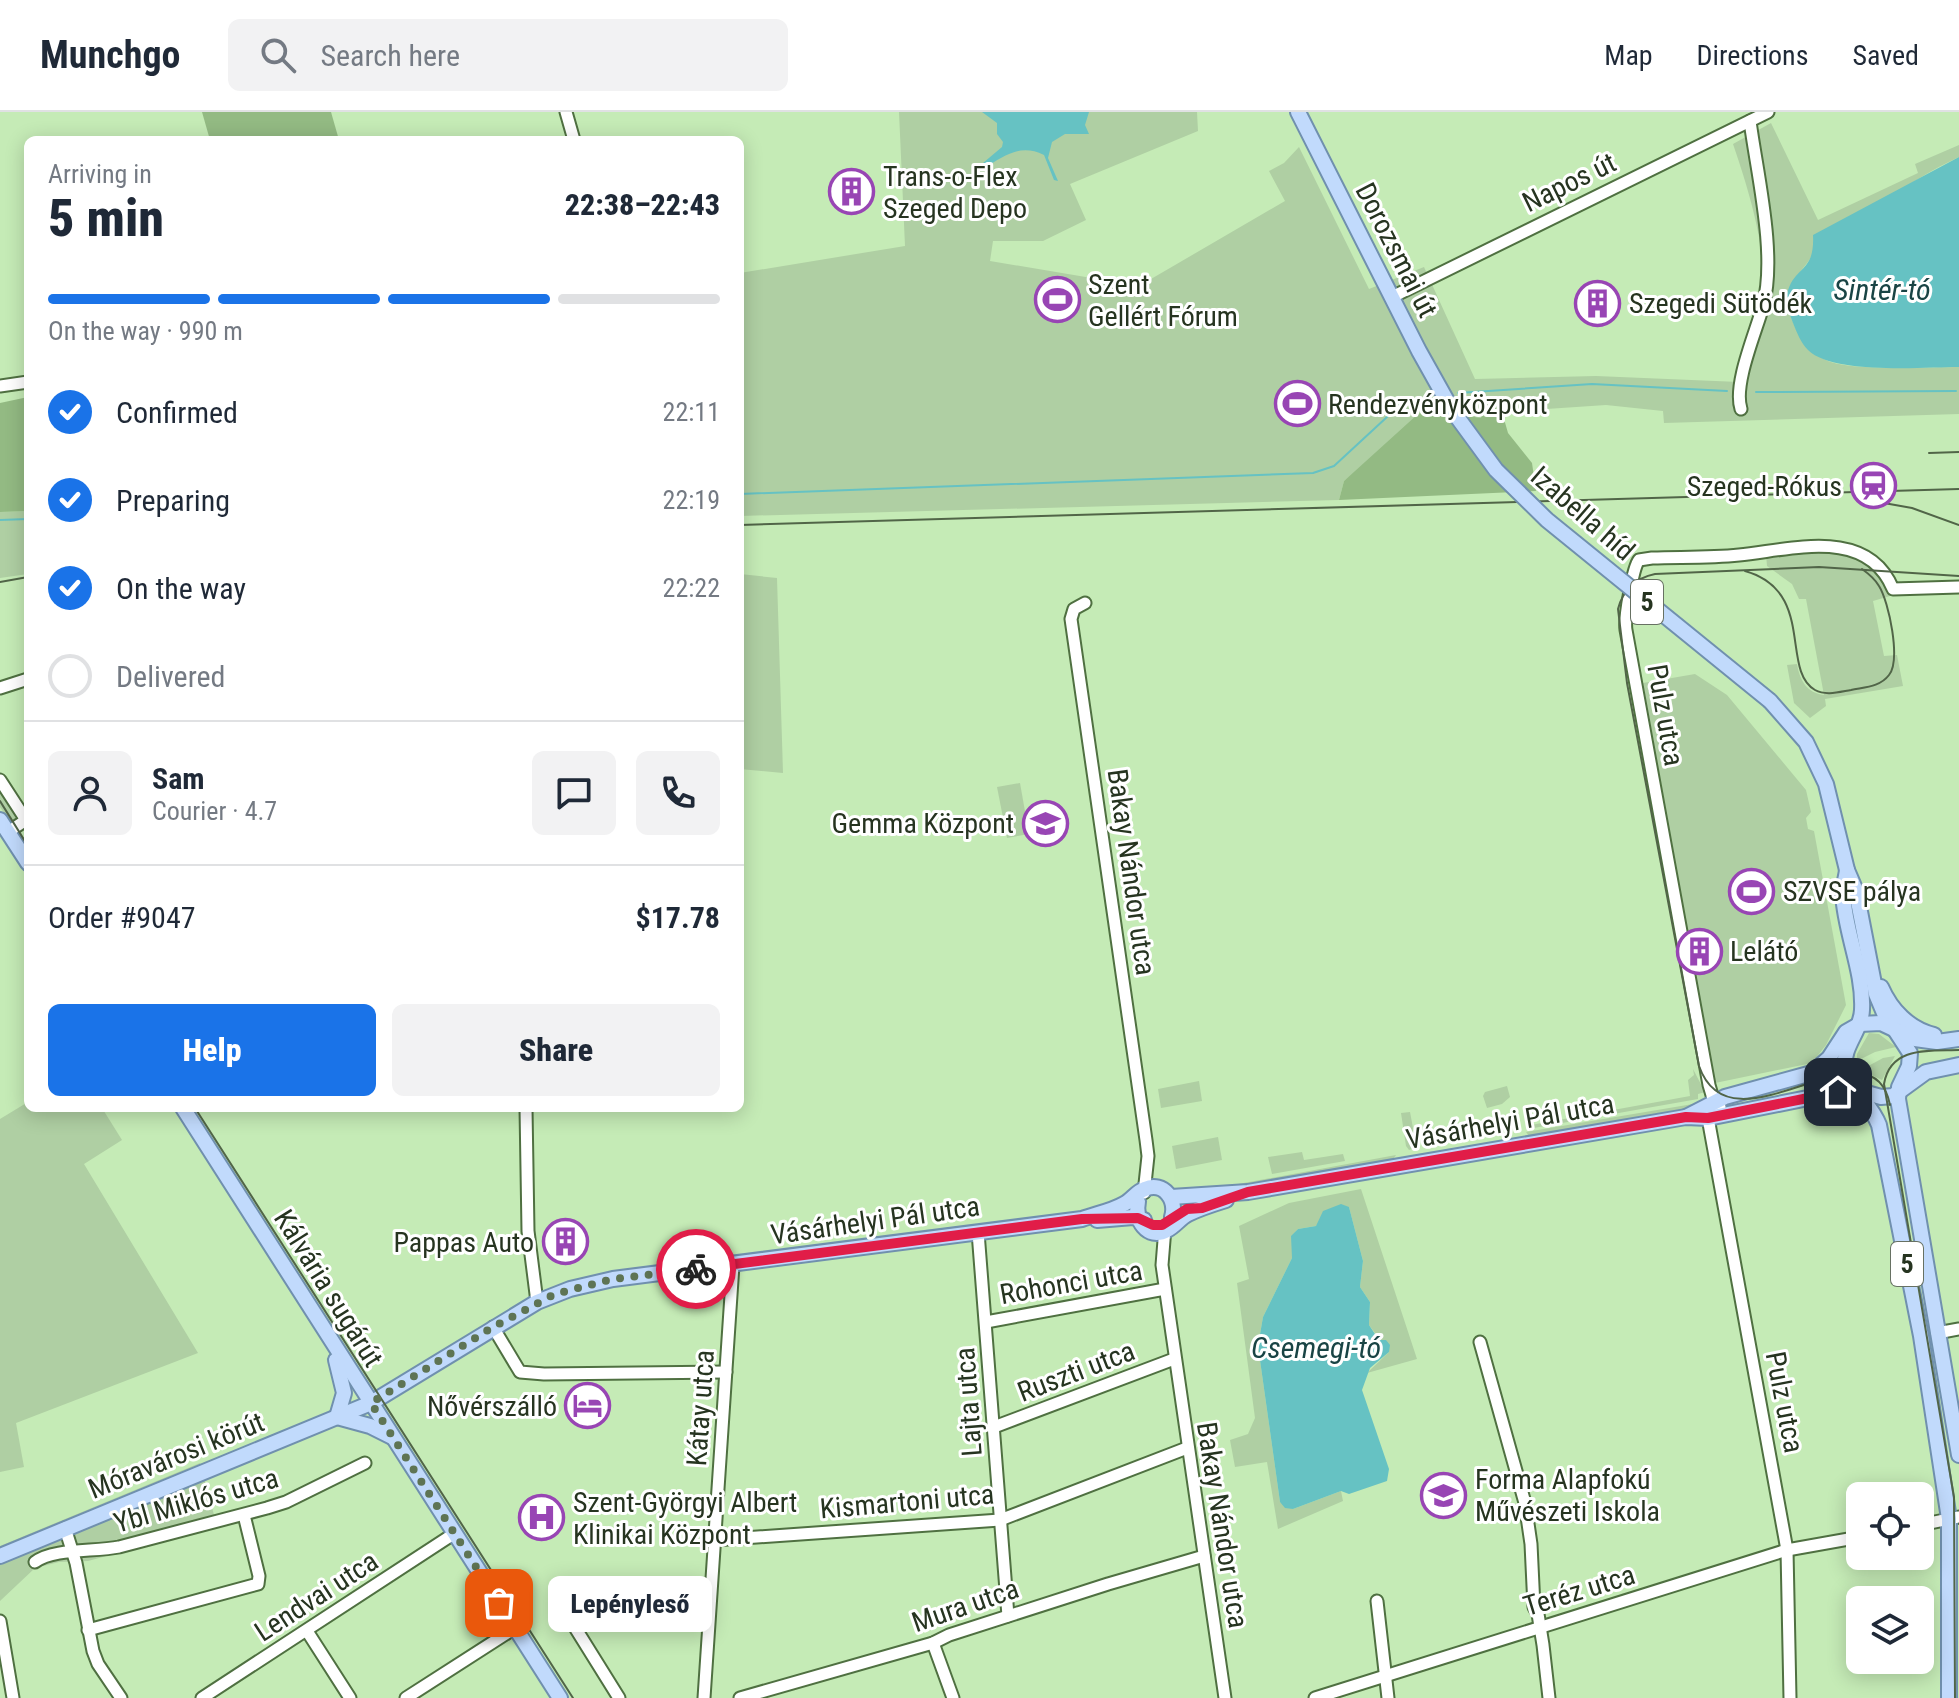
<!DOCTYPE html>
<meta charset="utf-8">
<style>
:root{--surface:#fff;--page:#f2f2f3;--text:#1f2937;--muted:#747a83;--line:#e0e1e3;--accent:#1a73e8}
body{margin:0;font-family:"Roboto Condensed",sans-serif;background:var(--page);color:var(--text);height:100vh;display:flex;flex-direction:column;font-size:30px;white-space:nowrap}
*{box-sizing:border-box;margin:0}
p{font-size:26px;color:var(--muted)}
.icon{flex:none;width:44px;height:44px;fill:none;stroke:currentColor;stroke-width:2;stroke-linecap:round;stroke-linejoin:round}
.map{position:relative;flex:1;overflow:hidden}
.panel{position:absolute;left:24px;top:24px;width:720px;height:976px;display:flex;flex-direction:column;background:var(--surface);border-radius:12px;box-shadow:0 4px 20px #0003}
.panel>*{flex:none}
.buttons{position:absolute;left:1846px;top:1370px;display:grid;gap:16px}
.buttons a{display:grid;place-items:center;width:88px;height:88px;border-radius:12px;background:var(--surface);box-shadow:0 4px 20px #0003;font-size:40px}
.pin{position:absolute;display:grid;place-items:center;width:68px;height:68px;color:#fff;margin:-34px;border-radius:16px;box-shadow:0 4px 12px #0006}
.courier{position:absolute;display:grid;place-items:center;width:80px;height:80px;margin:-40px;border:6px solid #e11d48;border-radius:50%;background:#fff;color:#222;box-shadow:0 2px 10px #0007}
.bubble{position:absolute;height:56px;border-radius:12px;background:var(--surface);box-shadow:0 4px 20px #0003;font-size:26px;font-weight:800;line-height:56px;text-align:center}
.overview em{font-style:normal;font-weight:800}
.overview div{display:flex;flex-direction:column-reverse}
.overview{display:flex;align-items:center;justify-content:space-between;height:136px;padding:0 24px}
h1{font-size:52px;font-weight:800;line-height:60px}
.bar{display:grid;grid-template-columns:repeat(4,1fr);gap:12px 8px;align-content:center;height:96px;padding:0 24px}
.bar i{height:10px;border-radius:6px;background:var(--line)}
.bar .selected{background:var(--accent)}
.bar p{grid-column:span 4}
.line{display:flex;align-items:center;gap:20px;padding:0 24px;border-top:2px solid var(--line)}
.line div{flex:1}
.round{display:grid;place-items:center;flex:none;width:84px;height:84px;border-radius:12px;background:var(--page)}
ol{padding:0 24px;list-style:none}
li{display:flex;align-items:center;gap:24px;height:88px}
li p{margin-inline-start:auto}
li .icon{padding:8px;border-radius:50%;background:var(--accent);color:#fff;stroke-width:4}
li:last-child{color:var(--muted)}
li i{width:44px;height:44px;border:4px solid var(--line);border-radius:50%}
.action{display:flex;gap:16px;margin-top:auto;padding:16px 24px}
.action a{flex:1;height:92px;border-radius:12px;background:var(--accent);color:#fff;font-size:32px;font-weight:800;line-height:92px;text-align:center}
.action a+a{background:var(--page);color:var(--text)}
header{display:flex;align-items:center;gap:48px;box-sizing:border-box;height:112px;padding:0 40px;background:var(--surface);border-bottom:2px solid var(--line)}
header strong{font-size:38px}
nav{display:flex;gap:44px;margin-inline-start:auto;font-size:28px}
.search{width:560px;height:72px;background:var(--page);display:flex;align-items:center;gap:20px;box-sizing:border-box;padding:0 28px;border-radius:12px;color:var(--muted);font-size:30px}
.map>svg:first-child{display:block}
.green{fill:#afcfa3}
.forest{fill:#93ba83}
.water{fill:#66c2c3}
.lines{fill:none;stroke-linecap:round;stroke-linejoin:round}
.stream{stroke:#66c2c3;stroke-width:2}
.minor-casing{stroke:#4f7041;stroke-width:15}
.major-casing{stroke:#7090ae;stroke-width:18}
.minor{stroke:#fff;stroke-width:11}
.major{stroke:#c1dafc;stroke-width:14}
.tram{stroke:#516548;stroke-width:2}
.rail{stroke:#516548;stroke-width:2}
.major-bridge-casing{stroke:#7090ae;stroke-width:18;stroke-linecap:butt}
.major-bridge{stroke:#c1dafc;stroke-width:14}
.done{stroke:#5e7454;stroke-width:8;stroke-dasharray:0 14.4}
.route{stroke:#e11d48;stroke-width:10}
.labels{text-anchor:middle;stroke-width:6;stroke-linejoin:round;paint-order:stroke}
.shield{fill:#fff;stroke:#677163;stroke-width:2}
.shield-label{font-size:26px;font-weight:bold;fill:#263420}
.poi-label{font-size:28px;fill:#263420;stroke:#fff;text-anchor:start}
.street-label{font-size:28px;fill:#263420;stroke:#fff}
.water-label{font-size:30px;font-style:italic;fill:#194445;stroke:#fff}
</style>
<header>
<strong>Munchgo</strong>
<div class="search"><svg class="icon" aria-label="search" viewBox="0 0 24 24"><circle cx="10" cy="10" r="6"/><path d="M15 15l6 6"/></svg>Search here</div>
<nav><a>Map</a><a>Directions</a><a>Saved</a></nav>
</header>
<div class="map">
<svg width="1959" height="1586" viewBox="0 0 1959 1586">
<rect width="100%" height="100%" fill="#c5ebb6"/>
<g class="green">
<path d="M899,0H1197L1198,19L1070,72L1086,108L1043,129H993L990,149L1139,174L1285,89L1269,59L1284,51L1299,35L1369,177L1424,155L1475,267L1596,264L1739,270C1747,242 1758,213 1762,185C1769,141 1747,73 1733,32L1771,11L1818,108L1918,61L1915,52L1959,33V45C1907,69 1861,107 1814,140C1807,155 1793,164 1788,180C1785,190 1789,201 1793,210C1798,225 1810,239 1824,247C1844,260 1932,255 1959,255V302L1664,311L1663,299L1606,293L1502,300L1495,294L1481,306L1432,298L1344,369L1339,388L740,404V161L905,134Z"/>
<path d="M28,399V462L0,466V400Z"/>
<path d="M1832,439C1860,444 1880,456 1890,484L1873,489L1884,544L1897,543L1903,574L1825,587L1826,594L1810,606L1794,591L1787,553L1797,552C1800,569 1807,581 1824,583L1806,487H1799L1792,472L1767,454L1766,442Z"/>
<path d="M740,462L777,466L783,661L740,657Z"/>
<path d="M1695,562L1727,583L1806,678L1811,700L1806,706L1808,717L1814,719L1846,893L1826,933L1812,951L1715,971L1643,571Z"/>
<path d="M1020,671L1029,722L1007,726L997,675Z"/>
<path d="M0,673L20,705L11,711L0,695Z"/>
<path d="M1869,921L1879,922L1896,935L1875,940L1857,949V942Z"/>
<path d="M1895,944L1882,968L1861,958L1883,946Z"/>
<path d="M1693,957L1705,980L1698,982V987L1528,1017L1531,1013L1690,984L1688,968L1694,963Z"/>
<path d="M1199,969L1202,989L1161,996L1158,977Z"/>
<path d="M1507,974L1510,985L1502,992L1487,996L1483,984L1485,980Z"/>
<path d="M28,990V996H102L122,1028L84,1052L198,1241L16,1311L24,1355L0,1360V1007Z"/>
<path d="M1693,992L1695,997L1529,1024L1526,1020Z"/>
<path d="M1410,1000L1416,1032L1415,1036L1409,1038L1406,1034L1401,1001Z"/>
<path d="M1218,1025L1222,1048L1176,1057L1172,1034Z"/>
<path d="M1302,1040L1304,1048L1343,1042L1345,1049L1272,1062L1268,1045Z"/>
<path d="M1396,1043L1391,1050L1244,1078L1222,1075Z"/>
<path d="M1361,1077L1417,1247L1367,1261L1389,1240L1369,1213L1370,1190L1360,1175L1363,1149L1349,1095L1316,1114L1298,1117L1292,1124V1146L1263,1205L1258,1234L1280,1390L1293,1397L1341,1379L1343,1389L1278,1417L1267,1350L1235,1355L1230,1328L1248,1322L1255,1306L1237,1171L1249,1167L1239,1114L1289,1091Z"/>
<path d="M200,1351L217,1414L88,1449L59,1450L35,1456L0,1489V1434Z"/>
</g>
<g class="forest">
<path d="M202,0H331L339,28H210Z"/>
<path d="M28,285V399L0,400V291Z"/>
<path d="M1495,294L1502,300L1508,321L1532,351L1536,379L1339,388L1344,369L1418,302L1432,298L1481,306L1483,296Z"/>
</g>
<g class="water">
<path d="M982,0H1089L1085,13L1089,22H1065L1052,30L1048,46L1058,69L1054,68L1044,43C1020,31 1005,44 984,56L983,51L1002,35L1003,30L997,22V11Z"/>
<path d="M1959,45V255C1925,255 1833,263 1808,238C1801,231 1797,221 1793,211C1790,203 1785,191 1787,182C1794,153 1815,162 1813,123Z"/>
<path d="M1341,1092L1349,1095L1363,1149L1360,1175L1370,1190L1369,1213L1379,1228H1386L1390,1233L1389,1240L1370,1256L1362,1278L1389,1357L1387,1369L1349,1382L1341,1379L1293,1397L1285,1396L1280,1390L1258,1234L1263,1205L1292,1146L1291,1124L1298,1117L1316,1114L1323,1099Z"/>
</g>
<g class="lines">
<g class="stream">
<path d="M1756,280L1956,279"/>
<path d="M1458,281L1592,272L1727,279"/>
<path d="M740,382L1313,361L1334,354L1400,293L1410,288"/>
<path d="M0,408L28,407"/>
</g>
<defs>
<g id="minor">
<path d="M566,0L574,28"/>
<path d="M1392,185L1768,0"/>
<path d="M0,274L28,270"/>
<path d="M1741,297C1733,272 1756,220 1763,194C1777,143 1757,62 1750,9"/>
<path d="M1085,491L1074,497L1071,507L1146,1028L1148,1044L1144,1081"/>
<path d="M0,576L28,567"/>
<path d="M0,668L26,708L8,720"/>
<path d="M1720,995L1714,990L1709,973L1626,518C1624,507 1633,455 1639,448L1652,446C1681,445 1710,446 1739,443C1791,438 1867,414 1893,477L1959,475"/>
<path d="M526,996L528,1119L537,1190"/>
<path d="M1708,1006L1787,1438L1790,1586"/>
<path d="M1165,1116L1162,1153L1225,1586"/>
<path d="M978,1120L1008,1504"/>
<path d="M986,1210L1165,1177"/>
<path d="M493,1215L520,1260L544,1262L726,1260"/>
<path d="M1937,1221L1959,1217"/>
<path d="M1480,1230L1525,1391L1531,1432L1534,1495L1538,1502L1543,1533L1549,1586"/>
<path d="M994,1315L1174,1247"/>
<path d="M1920,1413L1959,1405"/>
<path d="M65,1416L76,1451L93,1539L98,1552L121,1586"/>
<path d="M715,1428L1000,1408L1187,1336"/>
<path d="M35,1450C53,1436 94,1440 119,1435L267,1396L286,1390L365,1351"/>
<path d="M1377,1489L1388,1586"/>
<path d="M0,1509L13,1586"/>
<path d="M576,1517L619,1586"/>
<path d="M88,1518L258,1472L259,1464L244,1403"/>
<path d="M307,1519L350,1586"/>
<path d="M933,1531L953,1586"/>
<path d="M202,1586L455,1421"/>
<path d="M406,1586L515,1516"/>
<path d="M704,1586L733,1153"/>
<path d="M740,1586L933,1531L949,1523L1108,1472L1204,1444"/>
<path d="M1315,1586L1787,1438L1860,1425"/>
</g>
<g id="major">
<path d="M1298,0L1419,239L1452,298"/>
<path d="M1770,589L1806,630L1826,672L1847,758L1856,779L1876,882L1884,901L1910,941L1909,954L1899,975L1898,987L1959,1343"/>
<path d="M0,708L28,751"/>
<path d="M1847,758C1846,766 1843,775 1843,782C1845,821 1864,859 1862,898C1861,920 1842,934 1845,956C1848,976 1871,991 1879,1013L1921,1224L1949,1407V1586"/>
<path d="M1881,875C1891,898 1909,917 1934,923"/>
<path d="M183,996L560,1586"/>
<path d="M1686,1005L1725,985L1812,961L1829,946L1846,920L1860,912L1881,911L1915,927L1937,930L1959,927"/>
<path d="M1171,1085L1248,1080L1686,1005L1708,1006L1838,980L1856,978L1881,985L1893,984L1926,960L1959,953"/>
<path d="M1138,1090C1134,1107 1147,1129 1167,1118C1175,1114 1180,1106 1188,1102C1200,1096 1213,1092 1226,1088"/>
<path d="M1097,1108L1133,1105L1144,1108"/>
<path d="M336,1248L344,1281L337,1305"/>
<path d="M337,1305L370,1314L392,1325"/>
<path d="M0,1444L371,1291L537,1190L570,1177L613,1167L1082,1107C1096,1102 1112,1099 1124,1092C1132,1088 1136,1080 1145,1077C1164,1069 1177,1088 1172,1105"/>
</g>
</defs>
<use href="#minor" class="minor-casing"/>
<use href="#major" class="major-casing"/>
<use href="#minor" class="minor"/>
<use href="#major" class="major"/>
<g class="tram">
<path d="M1745,459C1816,479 1780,558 1815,578C1826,584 1839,580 1851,578C1865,575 1880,575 1889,563C1901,548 1889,490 1879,474C1875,467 1869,462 1862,457"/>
<path d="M0,689L28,734"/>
<path d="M1890,993C1872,901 1732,1048 1699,954L1627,571L1618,497C1623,478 1636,466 1655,462L1819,455L1959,464"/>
<path d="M195,996L573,1586"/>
<path d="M1955,1586L1954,1385L1884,972C1890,934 1929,939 1959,938"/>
</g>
<g class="rail">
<path d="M1929,341L1959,340"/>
<path d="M1867,388L1912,396L1959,413"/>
<path d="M740,413L1959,377"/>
<path d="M0,470L28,465"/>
</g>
<defs>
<path id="major-bridge" d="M1452,298L1496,358L1547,408L1770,589"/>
</defs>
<use href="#major-bridge" class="major-bridge-casing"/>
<use href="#major-bridge" class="major-bridge"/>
</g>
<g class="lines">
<path class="done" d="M499,1491L371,1291L493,1215L555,1182L613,1167L696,1157"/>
<path class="route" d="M696,1157L1082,1107L1138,1106L1153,1113H1162L1187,1097L1202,1096L1248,1080L1686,1005L1708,1006L1838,980"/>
</g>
<defs>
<symbol id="building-ring" viewBox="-11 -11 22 22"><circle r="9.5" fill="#fff" stroke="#9845b4" stroke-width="1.5"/><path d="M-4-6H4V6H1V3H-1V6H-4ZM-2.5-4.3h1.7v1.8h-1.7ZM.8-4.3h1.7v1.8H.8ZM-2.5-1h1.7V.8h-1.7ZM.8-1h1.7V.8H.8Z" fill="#9845b4"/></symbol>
<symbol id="stadium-ring" viewBox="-11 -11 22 22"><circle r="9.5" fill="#fff" stroke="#9845b4" stroke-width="1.5"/><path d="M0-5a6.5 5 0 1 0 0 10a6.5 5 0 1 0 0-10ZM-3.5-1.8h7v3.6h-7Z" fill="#9845b4"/></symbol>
<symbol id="station-ring" viewBox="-11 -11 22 22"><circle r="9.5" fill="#fff" stroke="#9845b4" stroke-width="1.5"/><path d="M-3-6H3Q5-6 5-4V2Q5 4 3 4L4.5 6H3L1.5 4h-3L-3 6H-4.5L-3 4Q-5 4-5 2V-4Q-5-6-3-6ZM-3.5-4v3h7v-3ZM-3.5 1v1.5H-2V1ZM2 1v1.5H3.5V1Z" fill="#9845b4"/></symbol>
<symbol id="school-ring" viewBox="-11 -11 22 22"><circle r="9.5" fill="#fff" stroke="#9845b4" stroke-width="1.5"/><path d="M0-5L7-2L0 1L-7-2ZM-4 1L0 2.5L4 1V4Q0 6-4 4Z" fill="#9845b4"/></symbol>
<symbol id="hotel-ring" viewBox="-11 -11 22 22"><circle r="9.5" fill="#fff" stroke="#9845b4" stroke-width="1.5"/><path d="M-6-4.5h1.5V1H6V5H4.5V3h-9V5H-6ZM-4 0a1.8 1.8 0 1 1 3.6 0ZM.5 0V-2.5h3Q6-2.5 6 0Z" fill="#9845b4"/></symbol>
<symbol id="hospital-ring" viewBox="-11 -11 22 22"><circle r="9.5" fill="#fff" stroke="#9845b4" stroke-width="1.5"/><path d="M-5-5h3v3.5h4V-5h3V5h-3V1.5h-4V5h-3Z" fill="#9845b4"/></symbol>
</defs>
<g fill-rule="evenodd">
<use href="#building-ring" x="826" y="54" width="51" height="51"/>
<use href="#stadium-ring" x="1032" y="162" width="51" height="51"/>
<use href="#building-ring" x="1572" y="166" width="51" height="51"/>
<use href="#stadium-ring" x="1272" y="266" width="51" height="51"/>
<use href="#station-ring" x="1848" y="348" width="51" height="51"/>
<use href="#school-ring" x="1020" y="686" width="51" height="51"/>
<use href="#stadium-ring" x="1726" y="754" width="51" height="51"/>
<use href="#building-ring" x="1674" y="814" width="51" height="51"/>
<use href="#building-ring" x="540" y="1104" width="51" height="51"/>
<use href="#hotel-ring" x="562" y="1268" width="51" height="51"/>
<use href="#school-ring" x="1418" y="1358" width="51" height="51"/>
<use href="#hospital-ring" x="516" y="1380" width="51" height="51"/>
</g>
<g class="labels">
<g class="shield">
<rect x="1631" y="468" width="32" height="44" rx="6"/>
<rect x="1891" y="1130" width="32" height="44" rx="6"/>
</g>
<g class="shield-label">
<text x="1647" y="499">5</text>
<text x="1907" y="1161">5</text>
</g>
<g class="poi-label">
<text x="883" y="74">Trans-o-Flex<tspan x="883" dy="32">Szeged Depo</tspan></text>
<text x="1088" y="182">Szent<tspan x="1088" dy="32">Gellért Fórum</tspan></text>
<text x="1629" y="201">Szegedi Sütödék</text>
<text x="1328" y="302">Rendezvényközpont</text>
<text x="1842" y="384" text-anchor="end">Szeged-Rókus</text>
<text x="1014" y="721" text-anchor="end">Gemma Központ</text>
<text x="1783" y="789">SZVSE pálya</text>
<text x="1730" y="849">Lelátó</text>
<text x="534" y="1140" text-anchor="end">Pappas Auto</text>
<text x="557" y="1304" text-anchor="end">Nővérszálló</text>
<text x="1475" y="1377">Forma Alapfokú<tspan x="1475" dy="32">Művészeti Iskola</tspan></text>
<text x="573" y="1400">Szent-Györgyi Albert<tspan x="573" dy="32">Klinikai Központ</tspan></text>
</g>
<g class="street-label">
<text transform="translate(1569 70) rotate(-26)" y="10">Napos út</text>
<text transform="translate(1397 138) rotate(63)" y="10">Dorozsmai út</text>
<text transform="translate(1583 401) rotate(41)" y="10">Izabella híd</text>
<text transform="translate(1666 603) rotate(80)" y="10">Pulz utca</text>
<text transform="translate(1132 760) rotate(82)" y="10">Bakay Nándor utca</text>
<text transform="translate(1510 1009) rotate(-10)" y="10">Vásárhelyi Pál utca</text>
<text transform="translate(875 1108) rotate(-8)" y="10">Vásárhelyi Pál utca</text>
<text transform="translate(1071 1170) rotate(-10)" y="10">Rohonci utca</text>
<text transform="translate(329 1176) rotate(58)" y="10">Kálvária sugárút</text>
<text transform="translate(1076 1259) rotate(-21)" y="10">Ruszti utca</text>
<text transform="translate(968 1290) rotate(-94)" y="10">Lajta utca</text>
<text transform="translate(1785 1290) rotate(79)" y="10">Pulz utca</text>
<text transform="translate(700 1296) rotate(-86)" y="10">Kátay utca</text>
<text transform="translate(176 1343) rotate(-22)" y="10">Móravárosi körút</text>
<text transform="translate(196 1388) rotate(-16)" y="10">Ybl Miklós utca</text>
<text transform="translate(907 1389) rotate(-5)" y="10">Kismartoni utca</text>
<text transform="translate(1223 1413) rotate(81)" y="10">Bakay Nándor utca</text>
<text transform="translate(1579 1478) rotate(-17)" y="10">Teréz utca</text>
<text transform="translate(316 1484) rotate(-33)" y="10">Lendvai utca</text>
<text transform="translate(965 1493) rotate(-19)" y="10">Mura utca</text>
</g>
<g class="water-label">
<text x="1882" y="188">Sintér-tó</text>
<text x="1316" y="1246">Csemegi-tó</text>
</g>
</g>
</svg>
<div class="buttons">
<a><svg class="icon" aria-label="locate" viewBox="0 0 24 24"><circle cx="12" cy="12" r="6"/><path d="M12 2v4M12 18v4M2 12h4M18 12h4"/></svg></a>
<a><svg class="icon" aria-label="layers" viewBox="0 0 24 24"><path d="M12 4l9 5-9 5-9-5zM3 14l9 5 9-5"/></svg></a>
</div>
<div class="pin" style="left:499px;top:1491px;background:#ea580c"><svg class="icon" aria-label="bag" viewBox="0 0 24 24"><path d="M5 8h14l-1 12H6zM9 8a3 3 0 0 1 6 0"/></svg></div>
<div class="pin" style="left:1838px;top:980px;background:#1f2937"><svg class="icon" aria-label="home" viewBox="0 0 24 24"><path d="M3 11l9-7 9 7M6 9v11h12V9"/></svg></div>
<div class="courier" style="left:696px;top:1157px"><svg class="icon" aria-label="bike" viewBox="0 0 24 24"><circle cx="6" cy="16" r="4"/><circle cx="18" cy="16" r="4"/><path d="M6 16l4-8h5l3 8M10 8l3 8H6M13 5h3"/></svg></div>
<div class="bubble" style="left:548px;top:1464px;width:164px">Lepényleső</div>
<section class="panel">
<div class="overview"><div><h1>5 min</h1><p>Arriving in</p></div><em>22:38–22:43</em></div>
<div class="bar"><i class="selected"></i><i class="selected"></i><i class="selected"></i><i></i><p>On the way · 990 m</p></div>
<ol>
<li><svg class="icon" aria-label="check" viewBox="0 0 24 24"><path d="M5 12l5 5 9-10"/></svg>Confirmed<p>22:11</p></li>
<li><svg class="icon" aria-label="check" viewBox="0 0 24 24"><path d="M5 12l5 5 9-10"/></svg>Preparing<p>22:19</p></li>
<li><svg class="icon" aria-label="check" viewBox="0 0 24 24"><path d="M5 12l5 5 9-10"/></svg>On the way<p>22:22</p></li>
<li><i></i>Delivered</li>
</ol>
<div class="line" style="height:144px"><a class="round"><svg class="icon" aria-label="person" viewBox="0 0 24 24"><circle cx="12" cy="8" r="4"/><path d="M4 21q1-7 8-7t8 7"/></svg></a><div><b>Sam</b><p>Courier · 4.7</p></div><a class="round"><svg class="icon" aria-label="chat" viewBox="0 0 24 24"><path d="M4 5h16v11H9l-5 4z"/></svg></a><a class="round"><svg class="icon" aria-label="phone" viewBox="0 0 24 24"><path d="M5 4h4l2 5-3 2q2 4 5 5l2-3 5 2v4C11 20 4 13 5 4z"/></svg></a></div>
<div class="line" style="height:104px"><div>Order #9047</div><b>$17.78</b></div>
<div class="action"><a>Help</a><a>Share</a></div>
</section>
</div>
